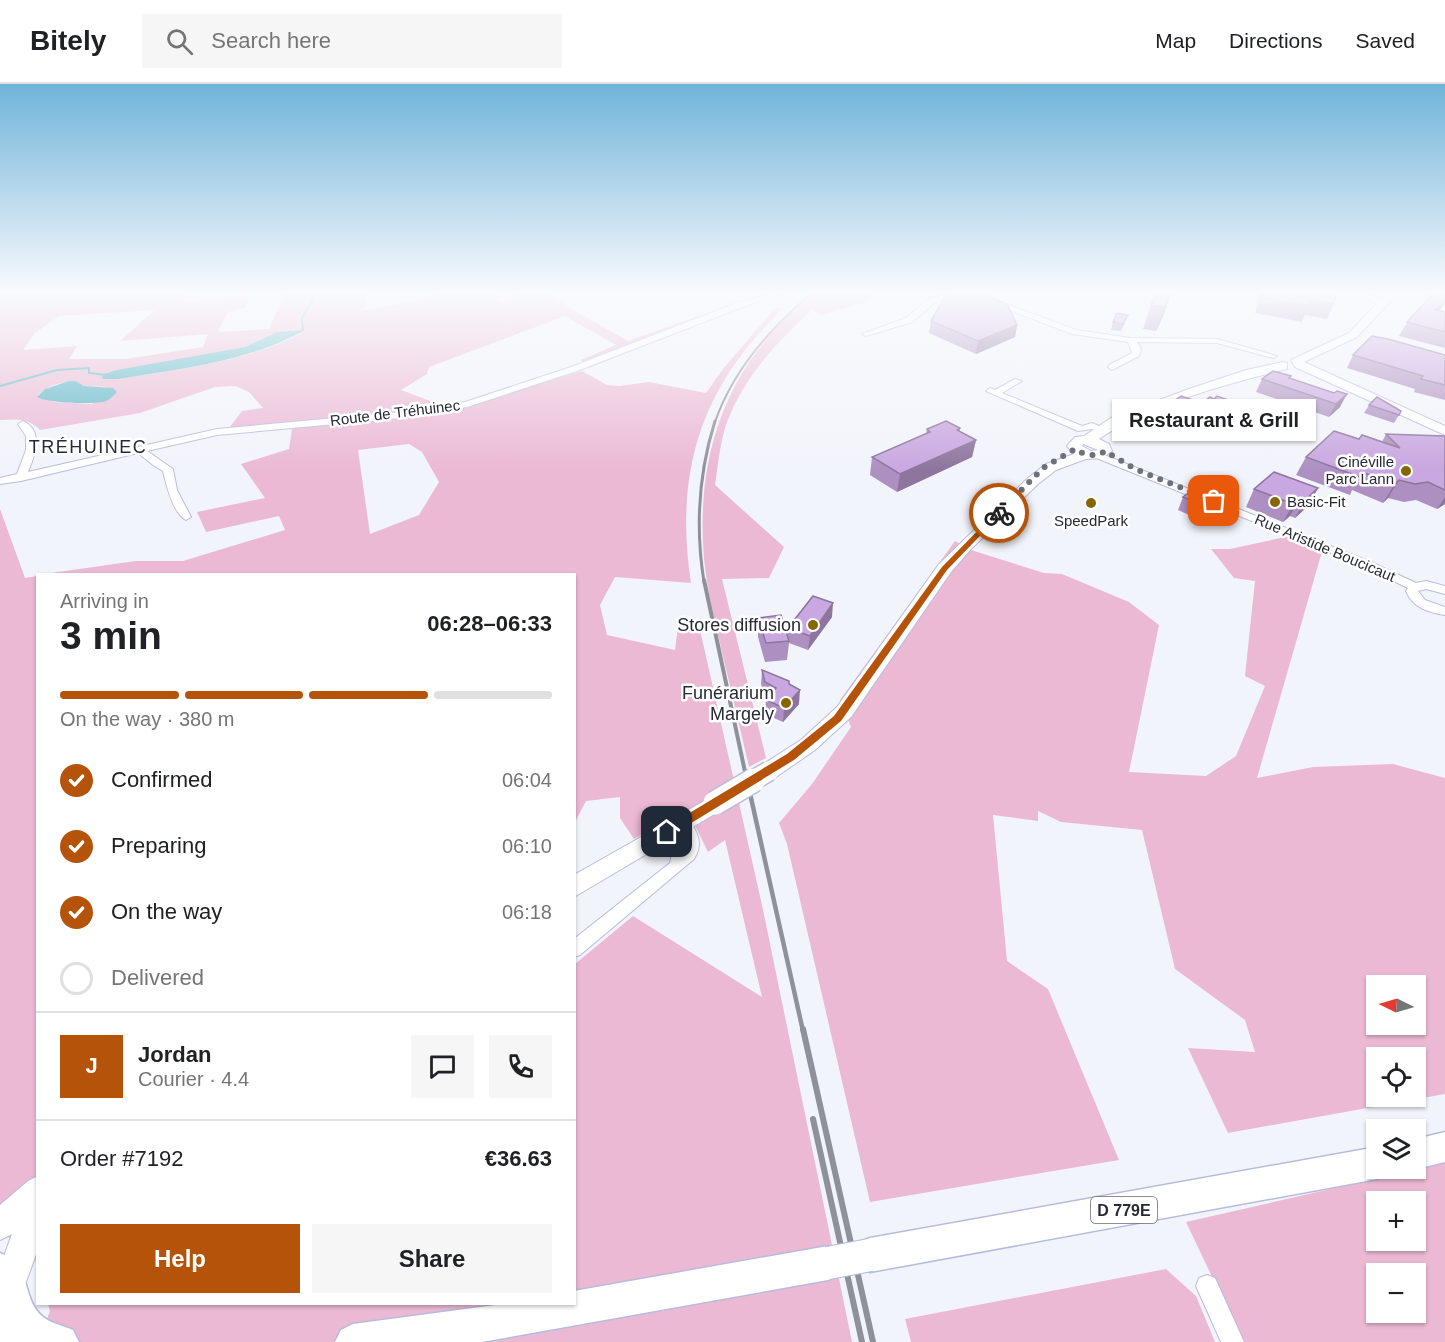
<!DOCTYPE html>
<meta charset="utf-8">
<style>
:root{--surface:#fff;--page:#f6f6f6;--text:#202124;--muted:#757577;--line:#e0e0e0;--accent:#b45309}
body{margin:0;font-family:Arial,sans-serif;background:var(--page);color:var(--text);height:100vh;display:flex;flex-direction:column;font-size:22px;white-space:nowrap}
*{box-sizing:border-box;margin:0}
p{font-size:20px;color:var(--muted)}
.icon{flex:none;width:33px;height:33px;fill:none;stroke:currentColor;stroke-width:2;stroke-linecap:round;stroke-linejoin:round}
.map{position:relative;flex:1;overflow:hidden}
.details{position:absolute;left:36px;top:489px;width:540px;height:732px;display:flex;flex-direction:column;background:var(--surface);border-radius:0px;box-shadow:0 2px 4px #0004}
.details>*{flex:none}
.needle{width:39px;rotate:275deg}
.tools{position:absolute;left:1366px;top:891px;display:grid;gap:12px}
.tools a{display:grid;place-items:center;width:60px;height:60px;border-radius:0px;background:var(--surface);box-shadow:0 2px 4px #0004;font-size:30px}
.pin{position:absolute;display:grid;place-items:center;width:51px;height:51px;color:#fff;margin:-26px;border-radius:12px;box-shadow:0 3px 9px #0006}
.courier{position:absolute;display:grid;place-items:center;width:60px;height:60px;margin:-30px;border:4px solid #b45309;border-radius:50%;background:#fff;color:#222;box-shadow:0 2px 8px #0007}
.bubble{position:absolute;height:42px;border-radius:0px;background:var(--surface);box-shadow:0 2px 4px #0004;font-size:20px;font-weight:700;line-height:42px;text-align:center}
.head em{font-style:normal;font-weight:700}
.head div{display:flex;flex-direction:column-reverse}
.head{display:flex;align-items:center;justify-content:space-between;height:102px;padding:0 24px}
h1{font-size:39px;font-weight:700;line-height:45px}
.bar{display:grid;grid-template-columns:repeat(4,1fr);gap:9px 6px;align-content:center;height:72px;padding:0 24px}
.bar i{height:8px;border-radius:4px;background:var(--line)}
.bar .active{background:var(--accent)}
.bar p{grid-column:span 4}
.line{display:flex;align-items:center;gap:15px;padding:0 24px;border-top:2px solid var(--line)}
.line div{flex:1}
.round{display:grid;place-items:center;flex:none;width:63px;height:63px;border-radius:0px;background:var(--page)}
ol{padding:0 24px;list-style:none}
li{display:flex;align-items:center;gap:18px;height:66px}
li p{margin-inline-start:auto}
li .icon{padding:6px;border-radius:50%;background:var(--accent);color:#fff;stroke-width:4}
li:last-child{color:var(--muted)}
li i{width:33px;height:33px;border:3px solid var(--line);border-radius:50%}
.action{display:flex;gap:12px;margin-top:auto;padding:12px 24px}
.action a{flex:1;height:69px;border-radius:0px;background:var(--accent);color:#fff;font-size:24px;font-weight:700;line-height:69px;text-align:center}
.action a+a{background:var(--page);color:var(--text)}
header{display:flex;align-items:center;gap:36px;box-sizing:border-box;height:84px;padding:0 30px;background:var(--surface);border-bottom:2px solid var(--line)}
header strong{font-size:28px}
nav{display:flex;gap:33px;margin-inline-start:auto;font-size:21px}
.search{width:420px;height:54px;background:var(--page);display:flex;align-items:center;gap:15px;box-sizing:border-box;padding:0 21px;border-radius:0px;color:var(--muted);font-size:22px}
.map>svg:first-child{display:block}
.green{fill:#ebb9d3;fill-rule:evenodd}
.water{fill:#5cb4c3}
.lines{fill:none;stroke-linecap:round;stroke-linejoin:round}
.stream{stroke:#5cb4c3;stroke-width:2}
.street-casing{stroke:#b7bcdf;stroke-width:2}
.secondary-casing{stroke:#b7bcdf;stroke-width:2}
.primary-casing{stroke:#b7bcdf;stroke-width:3}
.street{fill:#fff;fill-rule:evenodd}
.secondary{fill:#fff;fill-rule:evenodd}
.primary{fill:#fff;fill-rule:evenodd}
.rail-far4{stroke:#8e909a;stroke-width:2}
.rail-far3{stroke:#8e909a;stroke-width:3}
.rail-far2{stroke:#8e909a;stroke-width:4}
.rail-far1{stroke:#8e909a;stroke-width:4.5}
.rail{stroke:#8e909a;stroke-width:6}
.secondary-bridge-far1-casing{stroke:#b7bcdf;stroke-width:22;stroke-linecap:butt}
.secondary-bridge-casing{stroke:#b7bcdf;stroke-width:26;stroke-linecap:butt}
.primary-bridge-casing{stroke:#b7bcdf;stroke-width:34;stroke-linecap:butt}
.secondary-bridge-far1{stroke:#fff;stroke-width:19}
.secondary-bridge{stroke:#fff;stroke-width:23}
.primary-bridge{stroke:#fff;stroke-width:32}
.wall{fill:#ad90c1}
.shaded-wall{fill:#8d759d}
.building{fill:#c9a7e0;stroke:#8d759d;stroke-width:1.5}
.route{fill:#b45309}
.done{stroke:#6e707b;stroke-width:6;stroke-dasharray:0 10.8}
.poi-dot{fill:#856600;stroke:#fff;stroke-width:2}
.labels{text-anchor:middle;stroke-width:5;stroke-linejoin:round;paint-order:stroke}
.far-street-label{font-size:15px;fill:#272936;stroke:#fff}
.far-poi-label{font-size:15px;fill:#272936;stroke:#fff;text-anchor:end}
.shield{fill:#fff;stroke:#686972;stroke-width:1.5}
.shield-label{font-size:16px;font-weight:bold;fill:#272936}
.far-quarter-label{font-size:18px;letter-spacing:1.5px;fill:#272936;stroke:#fff}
.poi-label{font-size:18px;fill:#272936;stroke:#fff;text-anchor:end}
</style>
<header>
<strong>Bitely</strong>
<div class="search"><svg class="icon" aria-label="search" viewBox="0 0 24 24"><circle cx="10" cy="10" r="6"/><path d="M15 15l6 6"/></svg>Search here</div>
<nav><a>Map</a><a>Directions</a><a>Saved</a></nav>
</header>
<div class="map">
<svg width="1445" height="1258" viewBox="0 0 1445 1258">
<rect width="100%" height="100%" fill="#f2f4fb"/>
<g class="green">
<path d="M0,210H184L185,218L250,211L246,224L228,228L218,248L269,245L284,210H367L364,227L443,210H496L500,218L519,210H551L570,224L628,257L715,226L724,230L591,283L581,276L616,261L565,232L429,283L427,290L401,306L444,322L471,321L582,287L607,301L619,302L649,298L706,309L723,285L775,224L783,225C701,302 674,388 691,499L615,493L600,521L607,551L675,566L678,543L677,534L698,537L762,821L852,1258H38L50,1227L48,1220H574L575,880L633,832L762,913L725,756L708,768L687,725L634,755L620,734V713L586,717L575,738L574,490H44L136,477H183L285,446L279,432L206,448L197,428L265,414L241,380L289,365L293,339L229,344L242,327L263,324L249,308L235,302L215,303L140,329L40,346C29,334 16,335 0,336ZM155,226L120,257L208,250L203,263L126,275H69L77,262L23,266L34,250L59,232ZM302,246V249C245,278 181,285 118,295H103L182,275L245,263L277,248ZM76,297L84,302L106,303L92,320L54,318L37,312C49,300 60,299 76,297ZM409,360L422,368L439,398L419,431L370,450L358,366Z"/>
<path d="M814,210H875L867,218L822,231L812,226C777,257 742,296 726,341C720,359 718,381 715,401L784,463L769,494L722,495L766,674L749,683C740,644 731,606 722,568C715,537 707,506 704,474C695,368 728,276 814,210Z"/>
<path d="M0,425L25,494L37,492V1183L33,1167L0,1149Z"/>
<path d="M1290,452L1323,464L1257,694L1313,683L1393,680L1445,694V1010L1228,1049L1188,964L1255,968L1245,936L1175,885L1142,746L1061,738L1038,727V737L993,731L1007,877L1048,905L1119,1076L870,1118L787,760L779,739L812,700L851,643L840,616L955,457L971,466L1044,489L1062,490L1129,518L1159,541L1129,688L1206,692L1236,672L1265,602L1245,592L1255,497L1234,494L1211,465H1230ZM1377,902H1416V940H1377ZM1377,974H1416V1012H1377Z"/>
<path d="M1445,1079V1258H1243L1186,1138ZM1377,1118H1416V1156H1377ZM1377,1190H1416V1228H1377Z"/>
<path d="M1166,1185L1196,1212L1215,1258H911L905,1235Z"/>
</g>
<g class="water">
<path d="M303,246L302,248C245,278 181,285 118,295H103L102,293L104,290L117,286L245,263L277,248Z"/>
<path d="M69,297H76L84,302L113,304L117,308C113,312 111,315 106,317C96,321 45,319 37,313L45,305Z"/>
</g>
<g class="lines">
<g class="stream">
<path d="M300,247L303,246L302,234L316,210"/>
<path d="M0,302L57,286L89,284V289L106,291"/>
</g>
<defs>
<g id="street">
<path d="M769,210H781L740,224L577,287L467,323L401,334L217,351L147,367L173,385L177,406L191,433L186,436C173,430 166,400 163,387L153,381L138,369L21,397L0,400V394L17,390L26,366V352L18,340L23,337C44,347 35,371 28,388L217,345L401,328L465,318L571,283L734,220Z"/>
<path d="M943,210H954L933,220L912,238L866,252L862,250L906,234L927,216Z"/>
<path d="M968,210H979L1076,246L1131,254L1217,255L1277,272L1273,274L1217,259L1137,258L1141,266L1139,272L1112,286L1108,283L1109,281L1132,269L1128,258L1072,250Z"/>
<path d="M1358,210H1368L1387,219L1380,221Z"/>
<path d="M1015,295L1022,297L1002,309L1082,342L1092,339L1108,346L1103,349L1092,345L1078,347L986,307L990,304L995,306Z"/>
<path d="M1097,368L1373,479L1416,499L1426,497L1445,502V510L1426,505L1418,507L1425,516L1445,523V531C1428,528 1413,524 1406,507L1408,504L1365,483L1094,373L1092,371Z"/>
<path d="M684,732L689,734C697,749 704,759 694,775L580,871L574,873V855L670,779L672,770L659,748L662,744C674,739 679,754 684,763L683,752L676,738L679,734Z"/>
<path d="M1207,1191L1215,1194L1244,1258H1221L1196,1202L1199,1194Z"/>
</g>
<g id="secondary">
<path d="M1386,210H1397L1357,253L1304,278L1445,342V351L1295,283L1291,276L1349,249Z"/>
<path d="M1283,278L1287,279V285C1229,299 1148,321 1099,355L1109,360L1112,367L1102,374L1086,375L1056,386L1038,400L970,466L951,488L851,633L815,666L776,693L769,695L762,693L759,687L762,681L801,656L837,623L939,480L1028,394L1046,380L1074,370L1067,362L1075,353L1084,352L1111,334L1189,305L1246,286ZM1083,360L1098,366L1091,367L1082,362Z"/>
<path d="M715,711L723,713L726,719L723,725L574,813V791Z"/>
<path d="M38,1092V1165L22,1209L11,1214L0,1209V1183L12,1150L0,1156V1121L28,1097Z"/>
</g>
<g id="primary">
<path d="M1445,1048V1078L1416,1085L1414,1084H1416V1055Z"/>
<path d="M1377,1063V1084H1390L1388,1090L1377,1095L870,1188L858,1183L853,1171L858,1159L870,1154Z"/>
<path d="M828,1162L840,1167L845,1179L840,1191L828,1196L482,1258H335L341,1246L353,1240L503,1220H574V1207Z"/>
<path d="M0,1169C33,1183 21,1215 43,1233C50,1239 64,1242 73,1246L79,1258H0Z"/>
</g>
</defs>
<use href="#street" class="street-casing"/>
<use href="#secondary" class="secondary-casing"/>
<use href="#primary" class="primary-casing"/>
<use href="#street" class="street"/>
<use href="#secondary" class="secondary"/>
<use href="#primary" class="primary"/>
<path class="rail-far4" d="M715,338C733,286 769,245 811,210"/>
<path class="rail-far3" d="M704,498C695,442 698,391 715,337"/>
<path class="rail-far2" d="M704,496L747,697"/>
<path class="rail-far1" d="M747,696L803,947"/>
<g class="rail">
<path d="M803,945L873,1258"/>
<path d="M813,1035L862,1258"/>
</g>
<defs>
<path id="secondary-bridge-far1" d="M752,697L769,687"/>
<path id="secondary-bridge" d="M715,719L754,696"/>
<path id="primary-bridge" d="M828,1179L870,1171"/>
</defs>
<use href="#secondary-bridge-far1" class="secondary-bridge-far1-casing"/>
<use href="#secondary-bridge" class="secondary-bridge-casing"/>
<use href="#primary-bridge" class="primary-bridge-casing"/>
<use href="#secondary-bridge-far1" class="secondary-bridge-far1"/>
<use href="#secondary-bridge" class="secondary-bridge"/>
<use href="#primary-bridge" class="primary-bridge"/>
</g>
<g class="wall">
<path d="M1171,210L1164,230L1156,247L1143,245L1151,221Z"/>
<path d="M1260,210H1336L1334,220L1327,235L1305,231L1302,238L1255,229Z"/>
<path d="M1439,227L1445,228V264L1399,252L1407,238Z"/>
<path d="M931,237L1017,241L1015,253L976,270L929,249Z"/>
<path d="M1113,238L1125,239L1121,247L1111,246Z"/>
<path d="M1353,271H1445V316L1414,308L1415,305L1347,284Z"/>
<path d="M1291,292L1290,295L1334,309L1340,323L1329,333L1256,308L1262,295Z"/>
<path d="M1202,319L1267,329L1261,342L1253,349L1224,338L1202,355L1157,338L1162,325Z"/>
<path d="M1369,321L1399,331L1394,339L1364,329Z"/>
<path d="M960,344V347L976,356L972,373L897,408L870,391L872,373L926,349L927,345Z"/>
<path d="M1386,350L1445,352V420L1437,425L1416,416L1404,418L1388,414L1383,419L1352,406L1350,411L1296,391L1306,373L1359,355L1382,358Z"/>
<path d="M1318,404L1308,422L1295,434L1290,432L1283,438L1246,423L1254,405Z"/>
<path d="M1183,413L1224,415L1218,429L1207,439L1178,426Z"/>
<path d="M832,533L808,566L789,559L787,576L765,578L758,553V534L787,552L788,544Z"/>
<path d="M762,586L789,600L799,620L783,638L765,630L766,616L767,614L764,613L761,600Z"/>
</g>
<g class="shaded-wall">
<path d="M1171,210L1164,230L1156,247L1164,223Z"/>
<path d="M1445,215V220L1428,239L1435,226Z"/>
<path d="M1017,241L1015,253L976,270L978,257Z"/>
<path d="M1347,310L1340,323L1329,333L1336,320Z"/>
<path d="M1229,326L1224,338L1202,355L1208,342Z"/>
<path d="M1267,329L1261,342L1253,349L1259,336Z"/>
<path d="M976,356L972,373L897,408L900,390Z"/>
<path d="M1399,396L1388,414L1383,419L1394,401Z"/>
<path d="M1318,404L1308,422L1295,434L1305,416Z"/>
<path d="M1445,413V420L1437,425Z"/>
<path d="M1300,414L1290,432L1283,438L1293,420Z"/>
<path d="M1224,415L1218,429L1207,439L1213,425Z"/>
<path d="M833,519L832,533L808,566L810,552Z"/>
<path d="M800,606L799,620L783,638L784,624Z"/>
</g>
<g class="building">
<path d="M954,210H982L1007,220L1017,241L978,257L931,237L944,214Z"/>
<path d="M1156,210H1170L1164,223L1151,221Z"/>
<path d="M1262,210H1336L1334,220L1310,216L1309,222L1261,214Z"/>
<path d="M1433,210H1445V215L1435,226L1445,228V248L1407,238Z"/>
<path d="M1117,229L1128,231L1123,240L1113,238Z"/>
<path d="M1372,252L1388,255L1445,271V301L1421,295L1423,292L1353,271Z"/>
<path d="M1273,287L1291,292L1289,294L1334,309L1337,307L1347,310L1336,320L1262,295Z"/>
<path d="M1181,312L1202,319L1210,313L1214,315L1217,312L1267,329L1259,336L1229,326L1208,342L1162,325Z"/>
<path d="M1377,313L1401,327L1399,331L1369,321Z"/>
<path d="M946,337L960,344L957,346L976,356L900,390L872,373L930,348L927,345Z"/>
<path d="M1334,347L1359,355L1362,351L1400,364L1386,350L1445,352V406L1428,398L1415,400L1399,396L1394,401L1362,388L1360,393L1306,373Z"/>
<path d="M1274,388L1318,404L1305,416L1300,414L1293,420L1254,405Z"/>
<path d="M1195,404L1224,415L1213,425L1183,413Z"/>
<path d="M813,512L833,519L810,552L788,544Z"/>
<path d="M781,531L789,557L766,559L758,534Z"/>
<path d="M762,586L789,597V600L800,606L784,624L766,616L776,604L765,598Z"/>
</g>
<linearGradient id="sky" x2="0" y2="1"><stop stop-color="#70b4d9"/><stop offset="0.54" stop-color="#f9fafd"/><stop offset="1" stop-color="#f9fafd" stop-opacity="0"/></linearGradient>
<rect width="1445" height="386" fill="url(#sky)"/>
<path class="route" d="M996,428L1002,429L947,486L841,637L794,676L670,752H663V745L787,670L834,632L942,483Z"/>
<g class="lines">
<path class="done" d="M999,429L1043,384L1075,365C1084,371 1096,374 1105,367L1135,385L1214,417"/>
</g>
<g class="poi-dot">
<circle cx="1406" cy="387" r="6"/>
<circle cx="1275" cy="418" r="6"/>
<circle cx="1091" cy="419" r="6"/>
<circle cx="813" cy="541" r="6"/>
<circle cx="786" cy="619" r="6"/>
</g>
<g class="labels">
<g class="far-street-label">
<text transform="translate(395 329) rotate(-7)" y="5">Route de Tréhuinec</text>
<text transform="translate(1325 464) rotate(23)" y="5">Rue Aristide Boucicaut</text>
</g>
<g class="far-poi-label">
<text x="1394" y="383">Cinéville<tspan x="1394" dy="17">Parc Lann</tspan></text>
<text x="1287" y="423" text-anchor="start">Basic-Fit</text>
<text x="1091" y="442" text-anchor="middle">SpeedPark</text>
</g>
<rect class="shield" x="1091" y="1113" width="66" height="26" rx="4.5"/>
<g class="shield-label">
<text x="1124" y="1132">D 779E</text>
</g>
<g class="far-quarter-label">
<text x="88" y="369">TRÉHUINEC</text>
</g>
<g class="poi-label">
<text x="801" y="547">Stores diffusion</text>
<text x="774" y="615">Funérarium<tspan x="774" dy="21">Margely</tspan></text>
</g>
</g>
</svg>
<div class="tools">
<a><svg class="needle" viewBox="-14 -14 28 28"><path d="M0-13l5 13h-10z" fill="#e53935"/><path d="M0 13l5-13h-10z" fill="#757577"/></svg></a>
<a><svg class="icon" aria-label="locate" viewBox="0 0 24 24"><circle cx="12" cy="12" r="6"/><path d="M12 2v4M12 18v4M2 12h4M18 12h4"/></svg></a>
<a><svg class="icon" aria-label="layers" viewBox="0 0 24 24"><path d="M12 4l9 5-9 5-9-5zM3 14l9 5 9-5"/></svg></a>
<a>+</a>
<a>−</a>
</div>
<div class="pin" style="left:1214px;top:417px;background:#ea580c"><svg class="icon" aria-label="bag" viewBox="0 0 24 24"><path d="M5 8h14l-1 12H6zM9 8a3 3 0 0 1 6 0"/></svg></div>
<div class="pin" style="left:667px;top:748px;background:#1f2937"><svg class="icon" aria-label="home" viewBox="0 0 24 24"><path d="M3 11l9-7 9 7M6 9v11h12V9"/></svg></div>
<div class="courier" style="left:999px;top:429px"><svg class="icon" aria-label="bike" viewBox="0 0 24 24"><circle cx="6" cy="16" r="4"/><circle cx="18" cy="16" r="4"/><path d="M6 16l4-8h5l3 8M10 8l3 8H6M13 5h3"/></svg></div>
<div class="bubble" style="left:1112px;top:315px;width:204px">Restaurant &amp; Grill</div>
<section class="details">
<div class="head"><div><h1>3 min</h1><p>Arriving in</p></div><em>06:28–06:33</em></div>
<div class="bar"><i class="active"></i><i class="active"></i><i class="active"></i><i></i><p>On the way · 380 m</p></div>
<ol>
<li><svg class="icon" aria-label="check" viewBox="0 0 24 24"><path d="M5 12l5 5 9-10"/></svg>Confirmed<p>06:04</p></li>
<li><svg class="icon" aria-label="check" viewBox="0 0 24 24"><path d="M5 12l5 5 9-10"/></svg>Preparing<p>06:10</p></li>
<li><svg class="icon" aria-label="check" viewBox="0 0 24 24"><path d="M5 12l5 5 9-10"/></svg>On the way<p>06:18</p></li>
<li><i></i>Delivered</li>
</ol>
<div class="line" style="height:108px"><b class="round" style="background:var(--accent);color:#fff">J</b><div><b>Jordan</b><p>Courier · 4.4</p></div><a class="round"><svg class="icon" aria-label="chat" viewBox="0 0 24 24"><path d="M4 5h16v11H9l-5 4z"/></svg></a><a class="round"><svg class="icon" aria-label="phone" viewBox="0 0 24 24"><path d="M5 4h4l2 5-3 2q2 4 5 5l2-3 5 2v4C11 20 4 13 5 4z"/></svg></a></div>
<div class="line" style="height:78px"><div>Order #7192</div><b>€36.63</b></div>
<div class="action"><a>Help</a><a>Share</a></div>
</section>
</div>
